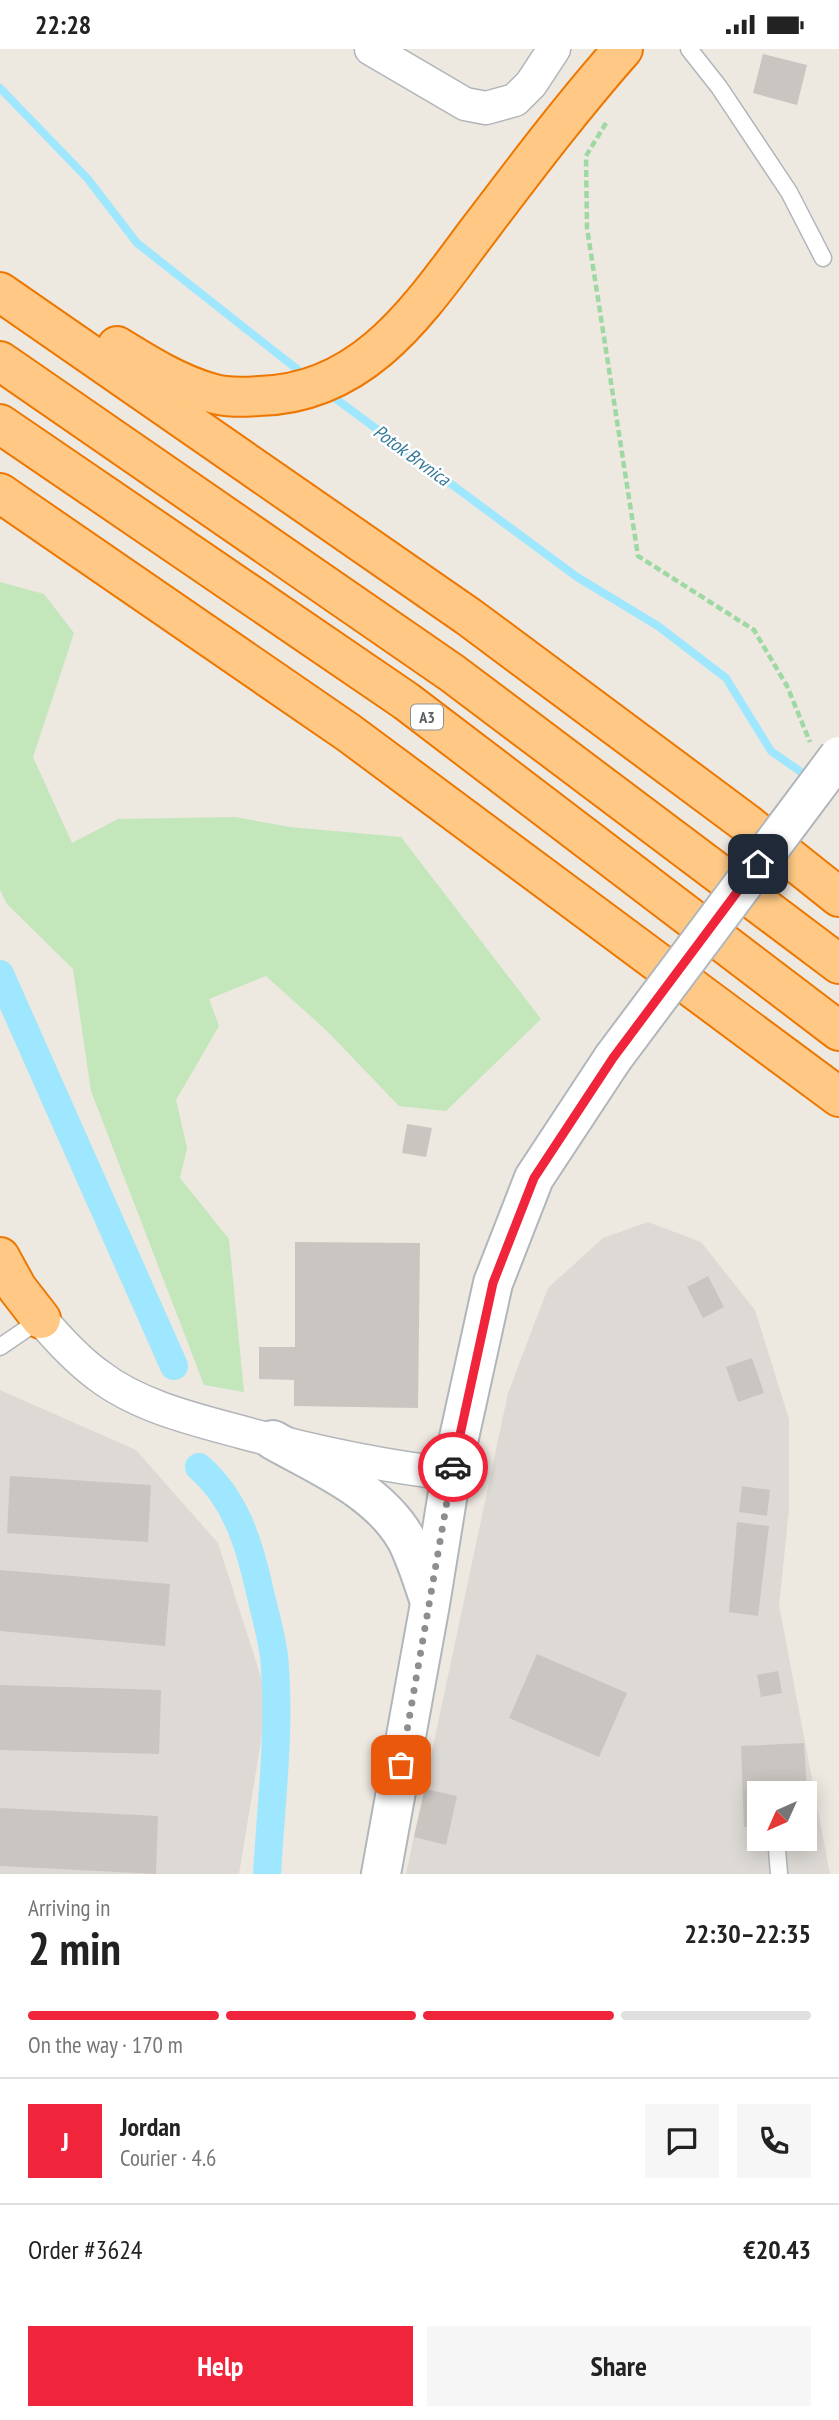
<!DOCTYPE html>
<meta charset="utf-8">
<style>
:root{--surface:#fff;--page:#f6f6f6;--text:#222;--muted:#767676;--line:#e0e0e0;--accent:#f0243a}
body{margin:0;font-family:"PT Sans Narrow",sans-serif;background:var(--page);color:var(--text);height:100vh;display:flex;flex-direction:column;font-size:26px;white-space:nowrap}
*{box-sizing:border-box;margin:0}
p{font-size:23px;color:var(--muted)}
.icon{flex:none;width:38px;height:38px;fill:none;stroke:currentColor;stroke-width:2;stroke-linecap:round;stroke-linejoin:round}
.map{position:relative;height:1825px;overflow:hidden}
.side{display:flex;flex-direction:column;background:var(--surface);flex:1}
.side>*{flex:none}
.needle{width:46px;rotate:225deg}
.buttons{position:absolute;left:747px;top:1732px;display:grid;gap:14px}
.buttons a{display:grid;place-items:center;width:70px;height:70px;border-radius:0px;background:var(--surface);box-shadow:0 4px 18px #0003;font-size:35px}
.pin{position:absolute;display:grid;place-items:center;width:60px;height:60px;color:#fff;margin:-30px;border-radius:14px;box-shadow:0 4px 10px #0006}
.courier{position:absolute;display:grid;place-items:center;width:70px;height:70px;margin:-35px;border:5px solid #f0243a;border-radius:50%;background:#fff;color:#222;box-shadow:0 2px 9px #0007}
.overview em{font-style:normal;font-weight:600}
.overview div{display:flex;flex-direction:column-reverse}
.overview{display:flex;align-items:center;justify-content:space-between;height:119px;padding:0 28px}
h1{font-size:46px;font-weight:600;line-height:52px}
.bar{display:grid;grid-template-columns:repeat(4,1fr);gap:10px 7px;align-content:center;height:84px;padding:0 28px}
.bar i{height:9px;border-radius:5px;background:var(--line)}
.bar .current{background:var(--accent)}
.bar p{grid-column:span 4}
.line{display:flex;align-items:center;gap:18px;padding:0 28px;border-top:2px solid var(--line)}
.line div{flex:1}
.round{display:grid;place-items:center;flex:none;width:74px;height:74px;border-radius:0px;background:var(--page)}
.button{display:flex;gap:14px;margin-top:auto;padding:14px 28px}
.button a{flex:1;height:80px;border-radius:0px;background:var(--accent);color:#fff;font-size:28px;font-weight:600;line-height:80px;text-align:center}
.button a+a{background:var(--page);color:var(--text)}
.status{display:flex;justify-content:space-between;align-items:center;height:49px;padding:0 35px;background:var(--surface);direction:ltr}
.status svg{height:19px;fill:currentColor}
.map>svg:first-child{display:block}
.industrial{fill:#dddad5;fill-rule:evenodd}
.green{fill:#c3e6bb}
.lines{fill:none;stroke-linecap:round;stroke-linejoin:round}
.stream{stroke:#9ee7ff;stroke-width:8}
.canal{stroke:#9ee7ff;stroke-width:28}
.building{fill:#cac5c0}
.lane-casing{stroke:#b1b5b9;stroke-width:19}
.street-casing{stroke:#b1b5b9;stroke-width:35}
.secondary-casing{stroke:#b0b6b9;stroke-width:42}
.highway-casing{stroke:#ed7700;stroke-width:42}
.path{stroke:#9ed8a2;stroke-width:4.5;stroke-dasharray:7 3.5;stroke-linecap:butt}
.lane{stroke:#fff;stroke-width:16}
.street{stroke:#fff;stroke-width:32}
.secondary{stroke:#fff;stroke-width:38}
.highway{stroke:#ffc985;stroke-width:38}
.secondary-bridge-casing{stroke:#b0b6b9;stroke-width:42;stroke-linecap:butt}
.secondary-bridge{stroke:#fff;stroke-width:38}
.done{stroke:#8d8f8e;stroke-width:7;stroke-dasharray:0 12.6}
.route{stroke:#f0243a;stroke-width:9}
.labels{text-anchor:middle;stroke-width:5;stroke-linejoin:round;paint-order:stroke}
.shield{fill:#fff;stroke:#8b8f91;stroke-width:2}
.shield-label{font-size:16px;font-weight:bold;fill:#595f62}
.water-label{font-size:19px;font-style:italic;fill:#32789a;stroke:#fff}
</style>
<div class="status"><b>22:28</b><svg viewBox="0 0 49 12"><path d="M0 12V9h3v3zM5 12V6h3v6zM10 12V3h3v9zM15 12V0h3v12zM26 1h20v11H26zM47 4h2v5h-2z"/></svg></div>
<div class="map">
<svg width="839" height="1825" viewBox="0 0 839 1825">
<rect width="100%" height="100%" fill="#ede8e0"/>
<g class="industrial">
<path d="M648,1173L701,1193L755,1261L789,1370V1461L779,1556L830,1825H406L508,1344L548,1239L603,1189ZM760,1745H805V1790H760Z"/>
<path d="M0,1341L136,1401L218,1494L268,1650L239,1825H0Z"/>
</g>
<path class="green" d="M0,533L44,545L74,584L33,708L72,794L118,770L235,768L290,778L401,788L541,970L446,1062L399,1057L327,982L266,927L209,950L219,977L176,1051L187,1099L180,1129L229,1190L244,1343L204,1336L91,1042L73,920L7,855L0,841Z"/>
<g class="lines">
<g class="stream">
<path d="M0,39L87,129L137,194L307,328"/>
<path d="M328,344L577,528L658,577L726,629L771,702L811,730"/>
</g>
<g class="canal">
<path d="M0,925L174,1317"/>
<path d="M199,1418C235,1449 249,1494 259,1539C264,1561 271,1584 274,1607C281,1679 271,1753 267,1825"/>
</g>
</g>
<g class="building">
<path d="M763,5L807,16L797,56L753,44Z"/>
<path d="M407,1075L432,1079L426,1108L402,1104Z"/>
<path d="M295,1193L420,1194L418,1359L294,1357V1331L259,1330V1298H295Z"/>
<path d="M708,1227L724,1258L703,1269L687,1238Z"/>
<path d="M752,1309L764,1344L738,1353L726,1318Z"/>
<path d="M10,1427L151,1436L148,1493L7,1484Z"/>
<path d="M742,1437L770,1441L767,1467L739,1463Z"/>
<path d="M737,1473L769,1477L758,1567L729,1563Z"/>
<path d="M0,1521L170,1535L165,1597L0,1582Z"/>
<path d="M537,1605L627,1644L599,1708L509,1669Z"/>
<path d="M778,1622L782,1644L761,1648L757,1626Z"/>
<path d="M0,1636L161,1641L159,1705L0,1701Z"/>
<path d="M804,1694L807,1745H760V1777L744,1778L741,1697Z"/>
<path d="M425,1740L457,1747L446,1796L414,1788Z"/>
<path d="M0,1759L158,1767L156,1825L0,1817Z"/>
</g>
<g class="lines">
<defs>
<g id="lane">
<path d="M689,0L719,38L789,143L823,209"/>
<path d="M0,1298L41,1270"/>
<path d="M777,1800L779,1825"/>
</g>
<g id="street">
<path d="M371,0L465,55L486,59L515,51L531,35L554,0"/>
<path d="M41,1270C58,1290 76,1310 98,1326C138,1357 193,1370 241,1383C311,1402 380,1417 451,1425"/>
</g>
<g id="secondary">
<path d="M273,1391C319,1417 378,1441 406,1490C416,1509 422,1530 429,1550"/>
<path d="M381,1825L430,1555L451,1425L493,1234L534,1129L613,1009"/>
</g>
<g id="highway">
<path d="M0,243L469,568L746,774L839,848"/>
<path d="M117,297C146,315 178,335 211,344C226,349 244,348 259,347C365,345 420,259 478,182C525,120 571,59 623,0"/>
<path d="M0,312L452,624L839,915"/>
<path d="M0,375L406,652L839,982"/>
<path d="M0,444L349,684L839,1048"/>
<path d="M0,1208L17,1239L41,1270"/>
</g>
</defs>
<use href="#lane" class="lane-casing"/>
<use href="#street" class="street-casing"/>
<use href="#secondary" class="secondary-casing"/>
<use href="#highway" class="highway-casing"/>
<path class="path" d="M606,74L586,107L587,179L638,507L754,581L787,637L810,693"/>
<use href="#lane" class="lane"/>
<use href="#street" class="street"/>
<use href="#secondary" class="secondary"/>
<use href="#highway" class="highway"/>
<defs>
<path id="secondary-bridge" d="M613,1009L839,707"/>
</defs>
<use href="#secondary-bridge" class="secondary-bridge-casing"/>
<use href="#secondary-bridge" class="secondary-bridge"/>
</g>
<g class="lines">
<path class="done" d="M401,1716L453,1418"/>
<path class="route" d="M453,1418L493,1234L534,1129L613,1009L758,815"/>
</g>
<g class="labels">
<rect class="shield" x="411" y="655.5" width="32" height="25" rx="5"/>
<g class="shield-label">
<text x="427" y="674">A3</text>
</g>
<g class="water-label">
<text transform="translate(412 406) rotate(36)" y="7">Potok Brvnica</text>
</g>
</g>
</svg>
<div class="buttons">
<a><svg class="needle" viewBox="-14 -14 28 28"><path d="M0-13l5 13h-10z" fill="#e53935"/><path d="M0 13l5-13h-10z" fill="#767676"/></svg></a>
</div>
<div class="pin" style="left:401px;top:1716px;background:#ea580c"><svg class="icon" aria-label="bag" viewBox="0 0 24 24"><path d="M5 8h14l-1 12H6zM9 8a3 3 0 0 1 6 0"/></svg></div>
<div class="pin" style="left:758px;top:815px;background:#1f2937"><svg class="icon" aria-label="home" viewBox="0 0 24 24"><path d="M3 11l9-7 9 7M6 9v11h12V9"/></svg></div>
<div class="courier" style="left:453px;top:1418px"><svg class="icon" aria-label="car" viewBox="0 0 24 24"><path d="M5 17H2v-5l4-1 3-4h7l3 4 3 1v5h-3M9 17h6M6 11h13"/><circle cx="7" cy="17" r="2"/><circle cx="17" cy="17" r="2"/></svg></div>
</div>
<section class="side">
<div class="overview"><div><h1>2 min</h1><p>Arriving in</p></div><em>22:30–22:35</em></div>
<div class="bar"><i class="current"></i><i class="current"></i><i class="current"></i><i></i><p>On the way · 170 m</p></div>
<div class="line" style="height:126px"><b class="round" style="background:var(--accent);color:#fff">J</b><div><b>Jordan</b><p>Courier · 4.6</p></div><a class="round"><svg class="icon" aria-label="chat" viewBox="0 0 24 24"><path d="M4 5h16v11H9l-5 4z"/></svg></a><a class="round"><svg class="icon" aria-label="phone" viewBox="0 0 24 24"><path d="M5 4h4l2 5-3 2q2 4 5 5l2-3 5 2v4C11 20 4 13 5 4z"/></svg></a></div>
<div class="line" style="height:91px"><div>Order #3624</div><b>€20.43</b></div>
<div class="button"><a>Help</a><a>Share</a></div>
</section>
